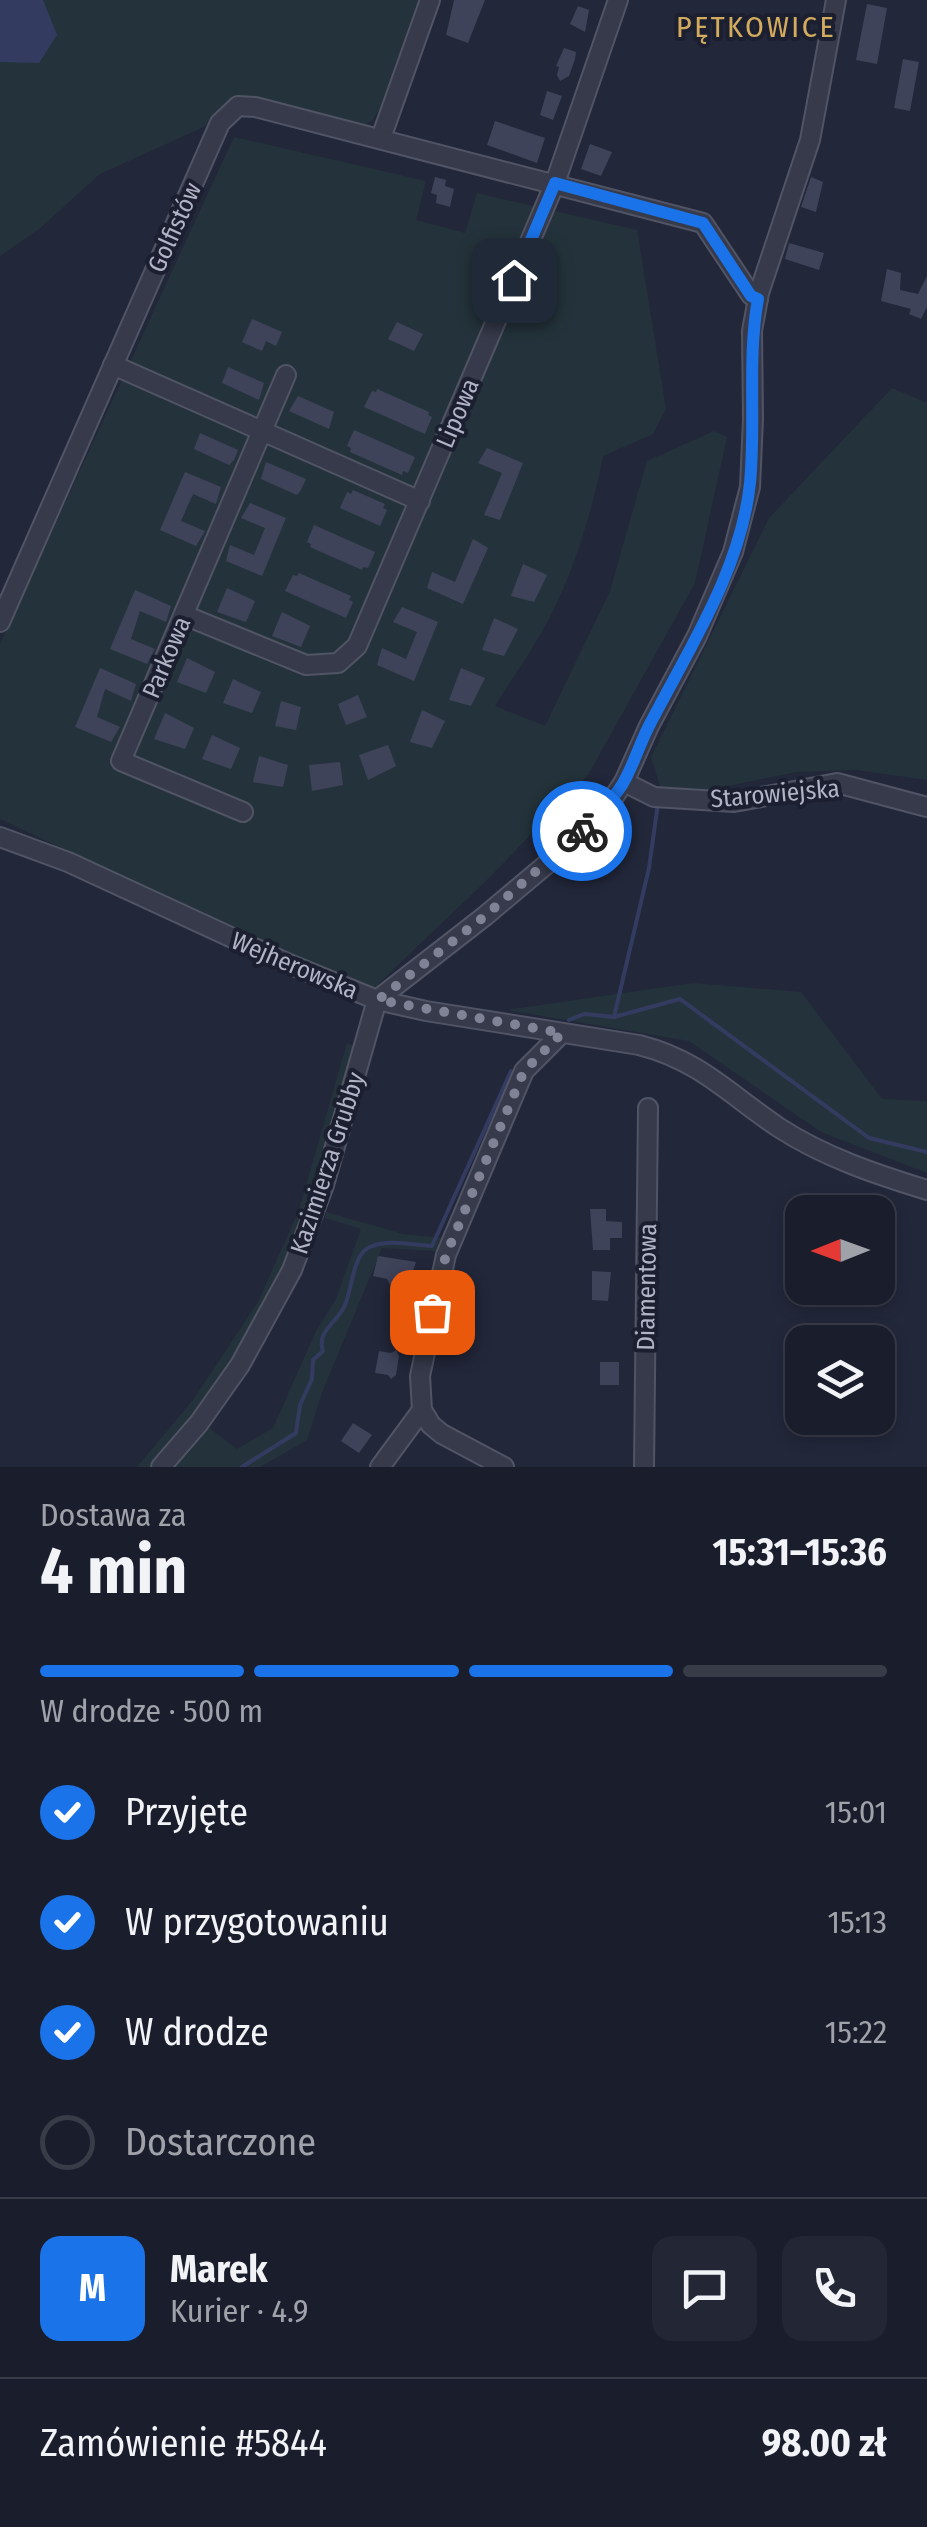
<!DOCTYPE html>
<html lang="pl">
<meta charset="utf-8">
<style>
:root{--surface:#1a1d2c;--page:#232634;--text:#f1f3f6;--muted:#9fa2a9;--line:#383b48;--accent:#1a73e8}
body{margin:0;font-family:"Fira Sans Condensed",sans-serif;background:var(--page);color:var(--text);height:100vh;display:flex;flex-direction:column;font-size:38px;white-space:nowrap}
*{box-sizing:border-box;margin:0}
p{font-size:32px;color:var(--muted)}
.icon{flex:none;width:55px;height:55px;fill:none;stroke:currentColor;stroke-width:2;stroke-linecap:round;stroke-linejoin:round}
.map{position:relative;height:1467px;overflow:hidden}
.drawer{display:flex;flex-direction:column;background:var(--surface);flex:1}
.drawer>*{flex:none}
.needle{width:65px;rotate:269deg}
.fabs{position:absolute;left:785px;top:1195px;display:grid;gap:20px}
.fabs a{display:grid;place-items:center;width:110px;height:110px;border-radius:20px;background:var(--surface);box-shadow:0 5px 15px #0003,0 0 0 2px var(--line);font-size:50px}
.pin{position:absolute;display:grid;place-items:center;width:85px;height:85px;color:#fff;margin:-42px;border-radius:20px;box-shadow:0 5px 15px #0006}
.courier{position:absolute;display:grid;place-items:center;width:100px;height:100px;margin:-50px;border:8px solid #1a73e8;border-radius:50%;background:#fff;color:#222;box-shadow:0 2px 12px #0007}
.headline em{font-style:normal;font-weight:700}
.headline div{display:flex;flex-direction:column-reverse}
.headline{display:flex;align-items:center;justify-content:space-between;height:170px;padding:0 40px}
h1{font-size:65px;font-weight:700;line-height:75px}
.bar{display:grid;grid-template-columns:repeat(4,1fr);gap:15px 10px;align-content:center;height:120px;padding:0 40px}
.bar i{height:12px;border-radius:8px;background:var(--line)}
.bar .on{background:var(--accent)}
.bar p{grid-column:span 4}
.line{display:flex;align-items:center;gap:25px;padding:0 40px;border-top:2px solid var(--line)}
.line div{flex:1}
.round{display:grid;place-items:center;flex:none;width:105px;height:105px;border-radius:20px;background:var(--page)}
ol{padding:0 40px;list-style:none}
li{display:flex;align-items:center;gap:30px;height:110px}
li p{margin-inline-start:auto}
li .icon{padding:10px;border-radius:50%;background:var(--accent);color:#fff;stroke-width:4}
li:last-child{color:var(--muted)}
li i{width:55px;height:55px;border:5px solid var(--line);border-radius:50%}
.map>svg:first-child{display:block}
.green{fill:#24333b}
.water{fill:#333c60}
.lines{fill:none;stroke-linecap:round;stroke-linejoin:round}
.stream{stroke:#333c60;stroke-width:4}
.building{fill:#3e435a}
.minor-casing{stroke:#515465;stroke-width:22}
.minor{stroke:#363a4a;stroke-width:18}
.done{stroke:#7f8395;stroke-width:10;stroke-dasharray:0 18}
.route{stroke:#1a73e8;stroke-width:12}
.labels{text-anchor:middle;stroke-width:8;stroke-linejoin:round;paint-order:stroke}
.street-label{font-size:25px;fill:#b1b4c6;stroke:#1b1f2f}
.quarter-label{font-size:30px;letter-spacing:2.5px;fill:#d3ab5f;stroke:#1b1f2f}
</style>
<div class="map">
<svg width="927" height="1467" viewBox="0 0 927 1467">
<rect width="100%" height="100%" fill="#22273a"/>
<g class="green">
<path d="M0,0H418L380,108L372,121L360,127L234,101L208,125L100,174L39,229L0,256Z"/>
<path d="M234,137L426,181L416,220L465,233L477,193L637,230L666,409L653,434L603,456C592,512 575,568 549,619C533,649 513,677 495,706L545,726L610,591L647,461L714,431L727,437L695,583L588,775L491,876L374,988L239,932L0,819V644Z"/>
<path d="M892,388L927,403V780L856,770L796,772L704,791L661,789L651,757L769,518Z"/>
<path d="M693,983L801,992L882,1099L927,1101V1173L821,1132L689,1041L507,1010Z"/>
<path d="M347,1043L357,1047L299,1240L229,1373L153,1467H137L193,1400L258,1302L299,1210Z"/>
<path d="M326,1212L403,1234L441,1238L436,1251L382,1248L323,1390L307,1440L260,1467H174L208,1427L237,1449L273,1428L316,1331L336,1299L361,1229L325,1218Z"/>
</g>
<path class="water" d="M0,0H43L57,35L39,63L0,62Z"/>
<g class="lines">
<g class="stream">
<path d="M614,1017L649,868L658,803"/>
<path d="M569,1020L584,1014L614,1017L680,999L869,1138L927,1152"/>
<path d="M242,1467L296,1433L300,1405L312,1379L313,1360L323,1351C316,1331 338,1322 345,1305C352,1289 353,1256 368,1248C386,1238 412,1245 432,1246L511,1071"/>
</g>
</g>
<g class="building">
<path d="M454,0H485L468,43L446,35Z"/>
<path d="M867,4L887,8L877,64L856,60Z"/>
<path d="M578,6L589,10L585,32L570,24Z"/>
<path d="M564,48L576,52L575,59L569,76L560,81L557,75L559,67L556,66Z"/>
<path d="M903,59L919,62L910,111L894,108Z"/>
<path d="M547,91L562,96L553,120L540,115Z"/>
<path d="M495,121L545,138L537,163L487,145Z"/>
<path d="M590,144L612,152L601,176L581,169Z"/>
<path d="M435,177L446,180L445,186L454,189L450,207L436,203L437,195L431,193Z"/>
<path d="M811,177L823,182L816,212L801,207Z"/>
<path d="M789,243L824,253L819,270L785,259Z"/>
<path d="M887,269L901,273L900,290L918,294L927,276V307L921,319L909,314L911,309L881,301Z"/>
<path d="M252,319L282,332L276,346L266,341L262,351L242,342Z"/>
<path d="M397,322L423,334L414,351L388,339Z"/>
<path d="M228,367L264,383L259,400L222,383Z"/>
<path d="M377,389L429,412L428,415L432,417L425,434L364,407L372,391L376,392Z"/>
<path d="M298,396L334,412L329,429L289,411Z"/>
<path d="M354,430L415,457L408,473L403,471L402,475L350,452L351,448L347,446Z"/>
<path d="M200,433L238,450L234,460L229,465L194,449Z"/>
<path d="M487,448L523,463L500,520L484,515L502,473L478,463Z"/>
<path d="M266,462L306,479L301,490L297,495L261,479Z"/>
<path d="M185,472L221,487L216,504L193,494L181,521L205,531L196,546L160,530Z"/>
<path d="M353,490L385,504L383,508L387,510L380,526L340,508L347,492L351,494Z"/>
<path d="M250,503L286,518L262,576L226,561L230,545L254,555L265,528L241,518Z"/>
<path d="M314,525L375,552L368,568L363,567L362,570L310,547L311,544L307,542Z"/>
<path d="M473,539L488,548L463,604L427,588L432,572L455,582Z"/>
<path d="M523,564L547,575L534,602L511,596Z"/>
<path d="M299,573L351,596L349,600L353,602L346,618L285,591L293,575L297,576Z"/>
<path d="M227,588L255,601L246,622L217,612Z"/>
<path d="M135,590L171,606L166,622L140,611L131,639L155,649L147,664L110,649Z"/>
<path d="M402,607L438,622L414,681L377,665L382,648L406,659L417,632L393,622Z"/>
<path d="M282,612L310,626L301,647L272,636Z"/>
<path d="M494,618L518,629L504,656L482,650Z"/>
<path d="M187,658L215,672L206,693L177,682Z"/>
<path d="M100,668L136,684L131,701L105,689L97,717L120,727L111,742L75,727Z"/>
<path d="M461,668L485,678L471,706L449,700Z"/>
<path d="M233,679L261,692L252,713L223,703Z"/>
<path d="M358,695L367,717L346,725L338,704Z"/>
<path d="M281,701L301,707L296,730L275,726Z"/>
<path d="M422,710L445,721L432,748L410,742Z"/>
<path d="M165,713L194,728L185,749L154,739Z"/>
<path d="M212,735L240,748L231,769L202,759Z"/>
<path d="M388,745L396,766L368,780L359,755Z"/>
<path d="M259,756L288,765L283,787L253,782Z"/>
<path d="M340,762L343,785L312,791L309,765Z"/>
<path d="M590,1209H606V1221L622,1222V1238H610V1250H593Z"/>
<path d="M378,1256L416,1262L406,1291L392,1288L387,1279L373,1276Z"/>
<path d="M592,1271L611,1272L608,1301L592,1300Z"/>
<path d="M396,1350L399,1356L396,1375L391,1379L388,1375L375,1373L379,1351L391,1353Z"/>
<rect x="600" y="1362" width="19" height="23"/>
<path d="M353,1423L372,1435L359,1453L341,1441Z"/>
</g>
<g class="lines">
<defs>
<g id="minor">
<path d="M381,138L430,0"/>
<path d="M113,365L262,431L121,761L243,812"/>
<path d="M286,375L262,431L420,501"/>
<path d="M184,615L306,665L338,663L357,646L555,183L618,0"/>
<path d="M0,622L220,123L238,106L255,107L703,223L751,295L758,299"/>
<path d="M624,782L654,797L734,802L837,783L927,807"/>
<path d="M0,837L68,862L289,964L377,1000L426,1011L639,1045C699,1060 729,1094 778,1127C824,1157 875,1174 927,1190"/>
<path d="M161,1467L199,1423L240,1365L292,1270L324,1185L377,1000L485,916L554,858L611,801L624,782L649,726L697,636L733,552L750,487L753,419L752,331L759,293L810,140L836,0"/>
<path d="M380,1467L422,1410"/>
<path d="M504,1467L442,1434L431,1425L422,1410L420,1376L446,1255L524,1071L562,1033"/>
<path d="M644,1467L648,1108"/>
</g>
</defs>
<use href="#minor" class="minor-casing"/>
<use href="#minor" class="minor"/>
</g>
<g class="lines">
<path class="done" d="M432,1312L446,1255L524,1071L562,1033L378,1000L485,916L582,831"/>
<path class="route" d="M514,280L555,183L703,223L751,296L758,299C747,360 756,421 750,483C741,569 690,647 651,722C640,742 634,765 622,785C611,802 597,816 582,831"/>
</g>
<g class="labels">
<g class="street-label">
<text transform="translate(174 227) rotate(-66)" y="9">Golfistów</text>
<text transform="translate(457 413) rotate(-67)" y="9">Lipowa</text>
<text transform="translate(166 657) rotate(-67)" y="9">Parkowa</text>
<text transform="translate(775 793) rotate(-5)" y="9">Starowiejska</text>
<text transform="translate(295 965) rotate(23)" y="9">Wejherowska</text>
<text transform="translate(327 1163) rotate(-72)" y="9">Kazimierza Grubby</text>
<text transform="translate(646 1287) rotate(-89)" y="9">Diamentowa</text>
</g>
<g class="quarter-label">
<text x="756" y="37">PĘTKOWICE</text>
</g>
</g>
</svg>
<div class="fabs">
<a><svg class="needle" viewBox="-14 -14 28 28"><path d="M0-13l5 13h-10z" fill="#e53935"/><path d="M0 13l5-13h-10z" fill="#9fa2a9"/></svg></a>
<a><svg class="icon" aria-label="layers" viewBox="0 0 24 24"><path d="M12 4l9 5-9 5-9-5zM3 14l9 5 9-5"/></svg></a>
</div>
<div class="pin" style="left:432px;top:1312px;background:#ea580c"><svg class="icon" aria-label="bag" viewBox="0 0 24 24"><path d="M5 8h14l-1 12H6zM9 8a3 3 0 0 1 6 0"/></svg></div>
<div class="pin" style="left:514px;top:280px;background:#1f2937"><svg class="icon" aria-label="home" viewBox="0 0 24 24"><path d="M3 11l9-7 9 7M6 9v11h12V9"/></svg></div>
<div class="courier" style="left:582px;top:831px"><svg class="icon" aria-label="bike" viewBox="0 0 24 24"><circle cx="6" cy="16" r="4"/><circle cx="18" cy="16" r="4"/><path d="M6 16l4-8h5l3 8M10 8l3 8H6M13 5h3"/></svg></div>
</div>
<section class="drawer">
<div class="headline"><div><h1>4 min</h1><p>Dostawa za</p></div><em>15:31–15:36</em></div>
<div class="bar"><i class="on"></i><i class="on"></i><i class="on"></i><i></i><p>W drodze · 500 m</p></div>
<ol>
<li><svg class="icon" aria-label="check" viewBox="0 0 24 24"><path d="M5 12l5 5 9-10"/></svg>Przyjęte<p>15:01</p></li>
<li><svg class="icon" aria-label="check" viewBox="0 0 24 24"><path d="M5 12l5 5 9-10"/></svg>W przygotowaniu<p>15:13</p></li>
<li><svg class="icon" aria-label="check" viewBox="0 0 24 24"><path d="M5 12l5 5 9-10"/></svg>W drodze<p>15:22</p></li>
<li><i></i>Dostarczone</li>
</ol>
<div class="line" style="height:180px"><b class="round" style="background:var(--accent);color:#fff">M</b><div><b>Marek</b><p>Kurier · 4.9</p></div><a class="round"><svg class="icon" aria-label="chat" viewBox="0 0 24 24"><path d="M4 5h16v11H9l-5 4z"/></svg></a><a class="round"><svg class="icon" aria-label="phone" viewBox="0 0 24 24"><path d="M5 4h4l2 5-3 2q2 4 5 5l2-3 5 2v4C11 20 4 13 5 4z"/></svg></a></div>
<div class="line" style="height:130px"><div>Zamówienie #5844</div><b>98.00 zł</b></div>
</section>
